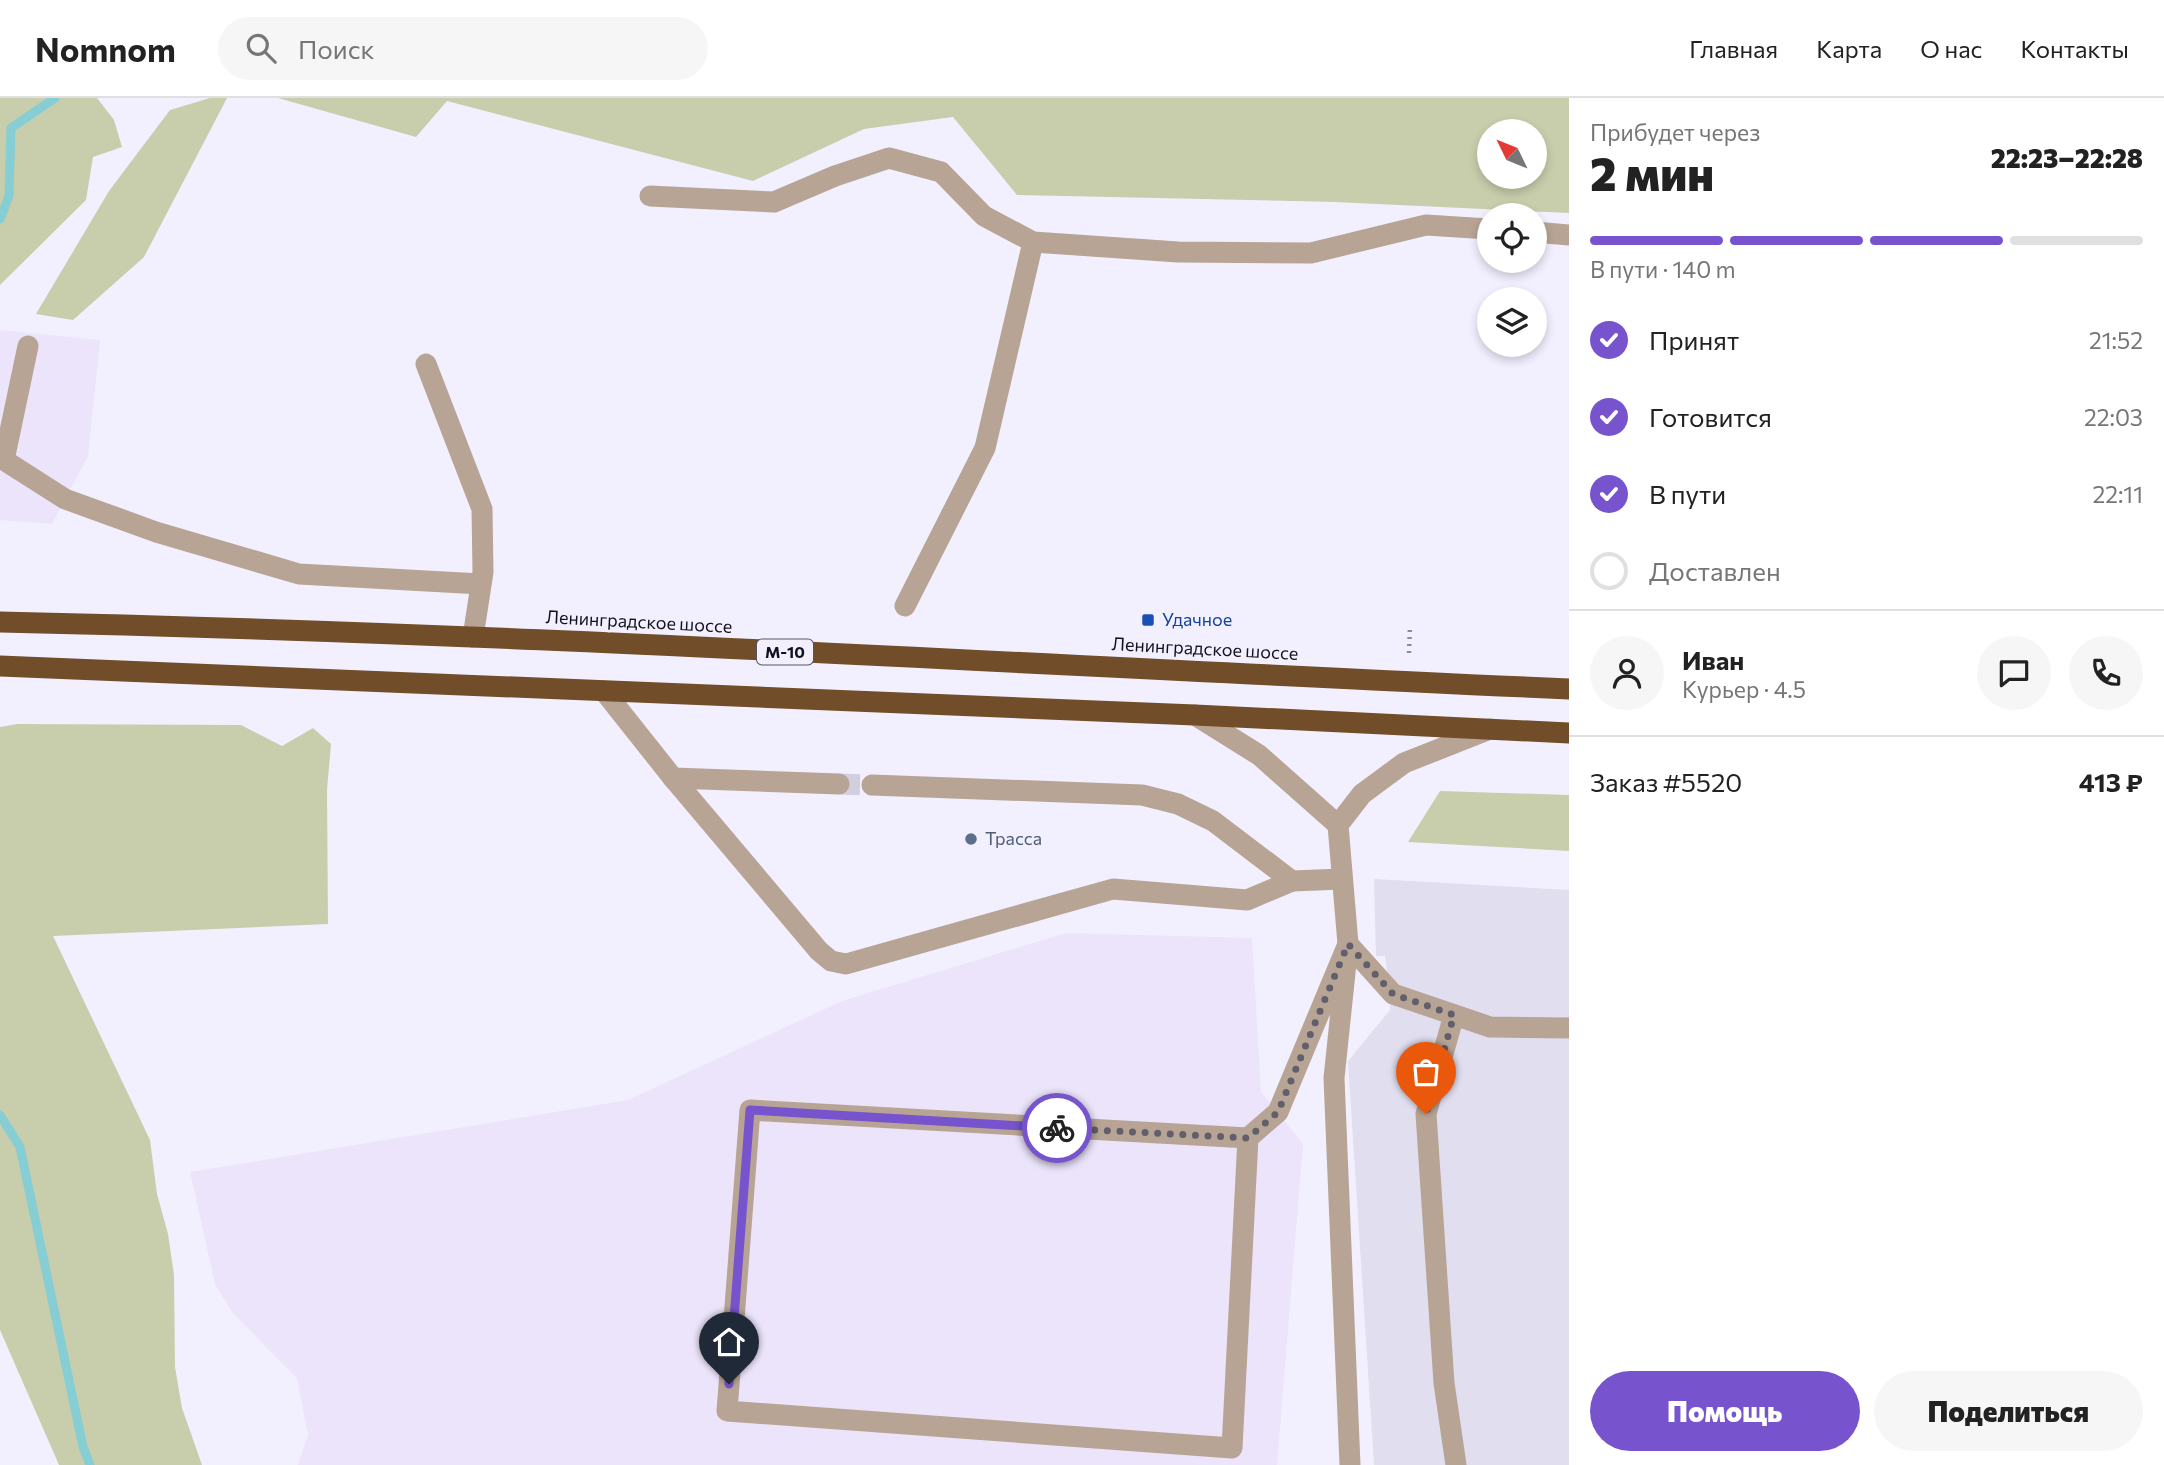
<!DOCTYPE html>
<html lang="ru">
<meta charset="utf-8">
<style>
:root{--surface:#fff;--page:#f6f6f6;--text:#222;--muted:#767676;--line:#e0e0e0;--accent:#7754ce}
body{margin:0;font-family:Commissioner,sans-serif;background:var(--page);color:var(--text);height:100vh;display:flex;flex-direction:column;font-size:26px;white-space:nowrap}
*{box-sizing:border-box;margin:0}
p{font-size:23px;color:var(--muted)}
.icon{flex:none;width:38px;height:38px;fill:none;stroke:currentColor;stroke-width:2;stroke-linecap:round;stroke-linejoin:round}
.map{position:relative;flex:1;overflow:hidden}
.drawer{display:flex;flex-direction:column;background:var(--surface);width:595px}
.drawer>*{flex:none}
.needle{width:46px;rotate:313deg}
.buttons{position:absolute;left:1477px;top:21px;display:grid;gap:14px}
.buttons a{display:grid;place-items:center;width:70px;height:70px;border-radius:50%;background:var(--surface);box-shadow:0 4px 10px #0003;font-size:35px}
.pin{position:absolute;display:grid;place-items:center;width:60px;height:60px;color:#fff;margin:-72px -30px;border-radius:50% 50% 50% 0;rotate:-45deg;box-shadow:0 0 7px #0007}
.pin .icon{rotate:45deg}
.courier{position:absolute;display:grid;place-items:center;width:70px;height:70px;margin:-35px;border:5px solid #7754ce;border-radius:50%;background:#fff;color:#222;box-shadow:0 2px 9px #0007}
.overview em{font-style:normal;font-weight:800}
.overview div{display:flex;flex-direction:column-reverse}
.overview{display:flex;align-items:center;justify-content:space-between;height:119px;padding:0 21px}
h1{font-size:46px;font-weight:800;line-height:52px}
.bar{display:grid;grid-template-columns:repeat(4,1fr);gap:10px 7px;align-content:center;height:84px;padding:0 21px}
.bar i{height:9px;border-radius:5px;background:var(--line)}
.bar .selected{background:var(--accent)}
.bar p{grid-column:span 4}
.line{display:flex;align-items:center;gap:18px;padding:0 21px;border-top:2px solid var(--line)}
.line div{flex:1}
.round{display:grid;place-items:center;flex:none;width:74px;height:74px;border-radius:37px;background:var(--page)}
ol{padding:0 21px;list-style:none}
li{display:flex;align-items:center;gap:21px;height:77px}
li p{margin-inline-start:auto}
li .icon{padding:7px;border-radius:50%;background:var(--accent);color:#fff;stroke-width:4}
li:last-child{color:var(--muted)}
li i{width:38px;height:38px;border:4px solid var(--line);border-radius:50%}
.button{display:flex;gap:14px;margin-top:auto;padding:14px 21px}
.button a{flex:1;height:80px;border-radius:42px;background:var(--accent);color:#fff;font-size:28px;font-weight:800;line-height:80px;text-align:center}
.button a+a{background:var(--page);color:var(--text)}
header{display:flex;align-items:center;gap:42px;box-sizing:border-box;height:98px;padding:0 35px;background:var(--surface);border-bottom:2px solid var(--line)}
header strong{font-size:33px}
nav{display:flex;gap:38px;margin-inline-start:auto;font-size:24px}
.search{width:490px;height:63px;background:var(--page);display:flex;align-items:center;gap:18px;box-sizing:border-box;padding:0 24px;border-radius:38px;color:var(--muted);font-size:26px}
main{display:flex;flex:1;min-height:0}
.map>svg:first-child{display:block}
.built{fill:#e1def0}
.industrial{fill:#ebe4fa}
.green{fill:#c8ceac;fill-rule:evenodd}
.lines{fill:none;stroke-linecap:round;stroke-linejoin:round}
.stream{stroke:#87cdd4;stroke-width:9}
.minor-tunnel{stroke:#d1cfdd;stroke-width:21;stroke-dasharray:21 10;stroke-linecap:butt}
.path{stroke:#8d8b98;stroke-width:4.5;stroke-dasharray:2 5;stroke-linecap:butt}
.minor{stroke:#b7a494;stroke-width:21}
.highway{stroke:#714d29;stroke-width:21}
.done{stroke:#615f6c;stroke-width:7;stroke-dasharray:0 12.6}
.route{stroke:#7754ce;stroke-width:9}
.transit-dot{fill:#1a4fb4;stroke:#f2f0ff;stroke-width:2.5}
.service-dot{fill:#5c6f8a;stroke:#f2f0ff;stroke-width:2.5}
.labels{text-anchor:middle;stroke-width:5;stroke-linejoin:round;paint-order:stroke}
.shield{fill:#f2f0ff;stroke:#565461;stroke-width:2}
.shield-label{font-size:16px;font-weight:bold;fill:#13111d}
.transit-label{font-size:18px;fill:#164399;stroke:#f2f0ff;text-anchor:start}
.street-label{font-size:18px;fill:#13111d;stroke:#f2f0ff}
.service-label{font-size:18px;fill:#4e5e75;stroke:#f2f0ff;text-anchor:start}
</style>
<header>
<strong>Nomnom</strong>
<div class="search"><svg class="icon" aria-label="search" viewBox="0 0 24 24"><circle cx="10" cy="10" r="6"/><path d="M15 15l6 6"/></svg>Поиск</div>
<nav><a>Главная</a><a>Карта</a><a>О нас</a><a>Контакты</a></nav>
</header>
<main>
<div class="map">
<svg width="1569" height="1367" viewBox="0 0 1569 1367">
<rect width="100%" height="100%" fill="#f2f0ff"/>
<path class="built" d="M1374,781L1569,792V1367H1374L1348,963L1390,912V893L1385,858H1376Z"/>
<g class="industrial">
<path d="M0,232L100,242L88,358L52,426L0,422Z"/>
<path d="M1066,835L1252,840L1261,994L1303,1046L1277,1367H298L308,1337L297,1280L232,1214L215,1186L190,1074L628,1002L842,903Z"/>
</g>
<g class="green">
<path d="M0,0H97L114,22L122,49L93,59L86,102L0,187Z"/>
<path d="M210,0H227L144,159L73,222L36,216L109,93L170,12Z"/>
<path d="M278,0H1569V115L1335,104L1017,97L953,19L864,31L753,83L447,3L416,39ZM1489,33H1535V79H1489Z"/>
<path d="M17,626L241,627L282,648L313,630L331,646L327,692L328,826L53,838L150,1042L157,1096L168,1136L174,1177L175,1269L182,1310L202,1367H59L0,1232V629Z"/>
<path d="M1440,693L1569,697V753L1408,744Z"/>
</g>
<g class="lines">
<g class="stream">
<path d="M0,121L9,98L11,30L55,0"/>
<path d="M0,1017L20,1049L83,1349L90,1367"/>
</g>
<path class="minor-tunnel" d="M839,686L872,687"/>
<path class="path" d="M1409,555L1410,528"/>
<g class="minor">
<path d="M650,98L774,104L835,78L889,60L941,74L984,118L1033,144L1178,154L1311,155L1426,127L1489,131"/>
<path d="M1535,134L1569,137"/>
<path d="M28,248L4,362L65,401L156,434L299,476L481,486"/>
<path d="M426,266L482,411L483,474L473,539"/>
<path d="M905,508L985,350L1033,144"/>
<path d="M604,593L673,680L839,686"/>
<path d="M1195,617L1259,657L1338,727"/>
<path d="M673,680L819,853L831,863L846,866L1113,791L1247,802L1292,783"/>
<path d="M872,687L1142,697L1178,706L1213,723L1292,783L1342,781"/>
<path d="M1348,846L1393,896L1490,929L1569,930"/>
<path d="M1454,917L1426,1016L1444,1285L1456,1367"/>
<path d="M1248,1040L1232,1350L727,1313L750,1012L1248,1040L1278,1014L1348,846"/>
<path d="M1350,1367L1334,980L1348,846L1338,727L1362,696L1404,665L1490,631"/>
</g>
<g class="highway">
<path d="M0,524C523,535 1046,568 1569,591"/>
<path d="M0,568L1195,617L1569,635"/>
</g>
</g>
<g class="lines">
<path class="done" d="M1057,1030L1248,1040L1278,1014L1348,846L1393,896L1454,917L1426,1016"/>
<path class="route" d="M729,1286L750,1012L1057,1030"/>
</g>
<rect class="transit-dot" x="1141" y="515" width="14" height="14" rx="3.5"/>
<circle class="service-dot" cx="971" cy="741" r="7"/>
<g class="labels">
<rect class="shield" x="757" y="541.5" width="56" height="25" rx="5"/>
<g class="shield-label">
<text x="785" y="560">М-10</text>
</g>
<g class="transit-label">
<text x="1162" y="528">Удачное</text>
</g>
<g class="street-label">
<text transform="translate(639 524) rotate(3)" y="6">Ленинградское шоссе</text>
<text transform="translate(1205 551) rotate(3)" y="6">Ленинградское шоссе</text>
</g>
<g class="service-label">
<text x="985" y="747">Трасса</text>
</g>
</g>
</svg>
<div class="buttons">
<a><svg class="needle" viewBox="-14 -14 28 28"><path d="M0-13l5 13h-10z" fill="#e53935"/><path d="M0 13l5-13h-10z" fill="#767676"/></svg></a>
<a><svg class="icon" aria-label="locate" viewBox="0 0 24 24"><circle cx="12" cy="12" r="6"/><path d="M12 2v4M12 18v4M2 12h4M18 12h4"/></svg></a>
<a><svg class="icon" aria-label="layers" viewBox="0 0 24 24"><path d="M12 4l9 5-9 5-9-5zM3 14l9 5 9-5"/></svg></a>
</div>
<div class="pin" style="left:1426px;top:1016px;background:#ea580c"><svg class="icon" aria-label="bag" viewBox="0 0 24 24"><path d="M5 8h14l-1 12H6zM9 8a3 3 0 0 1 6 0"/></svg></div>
<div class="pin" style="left:729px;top:1286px;background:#1f2937"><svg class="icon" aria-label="home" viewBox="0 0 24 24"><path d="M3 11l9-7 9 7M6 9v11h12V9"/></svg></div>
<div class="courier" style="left:1057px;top:1030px"><svg class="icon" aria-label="bike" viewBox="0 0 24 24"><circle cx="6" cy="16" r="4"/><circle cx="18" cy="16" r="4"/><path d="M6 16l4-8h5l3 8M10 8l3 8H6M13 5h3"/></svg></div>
</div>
<section class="drawer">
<div class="overview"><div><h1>2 мин</h1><p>Прибудет через</p></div><em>22:23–22:28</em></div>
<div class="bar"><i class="selected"></i><i class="selected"></i><i class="selected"></i><i></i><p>В пути · 140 m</p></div>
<ol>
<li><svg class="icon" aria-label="check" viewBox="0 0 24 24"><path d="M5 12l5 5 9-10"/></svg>Принят<p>21:52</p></li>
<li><svg class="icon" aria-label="check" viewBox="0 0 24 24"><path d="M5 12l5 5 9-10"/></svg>Готовится<p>22:03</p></li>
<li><svg class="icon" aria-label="check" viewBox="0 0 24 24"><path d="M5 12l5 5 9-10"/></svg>В пути<p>22:11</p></li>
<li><i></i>Доставлен</li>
</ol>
<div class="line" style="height:126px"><a class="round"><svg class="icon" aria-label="person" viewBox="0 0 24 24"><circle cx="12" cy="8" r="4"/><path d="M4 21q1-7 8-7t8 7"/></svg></a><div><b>Иван</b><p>Курьер · 4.5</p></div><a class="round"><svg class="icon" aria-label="chat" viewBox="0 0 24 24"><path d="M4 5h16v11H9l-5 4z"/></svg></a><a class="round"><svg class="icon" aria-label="phone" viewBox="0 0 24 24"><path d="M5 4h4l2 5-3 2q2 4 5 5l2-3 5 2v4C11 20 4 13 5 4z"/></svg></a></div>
<div class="line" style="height:91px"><div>Заказ #5520</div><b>413 ₽</b></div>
<div class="button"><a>Помощь</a><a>Поделиться</a></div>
</section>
</main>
